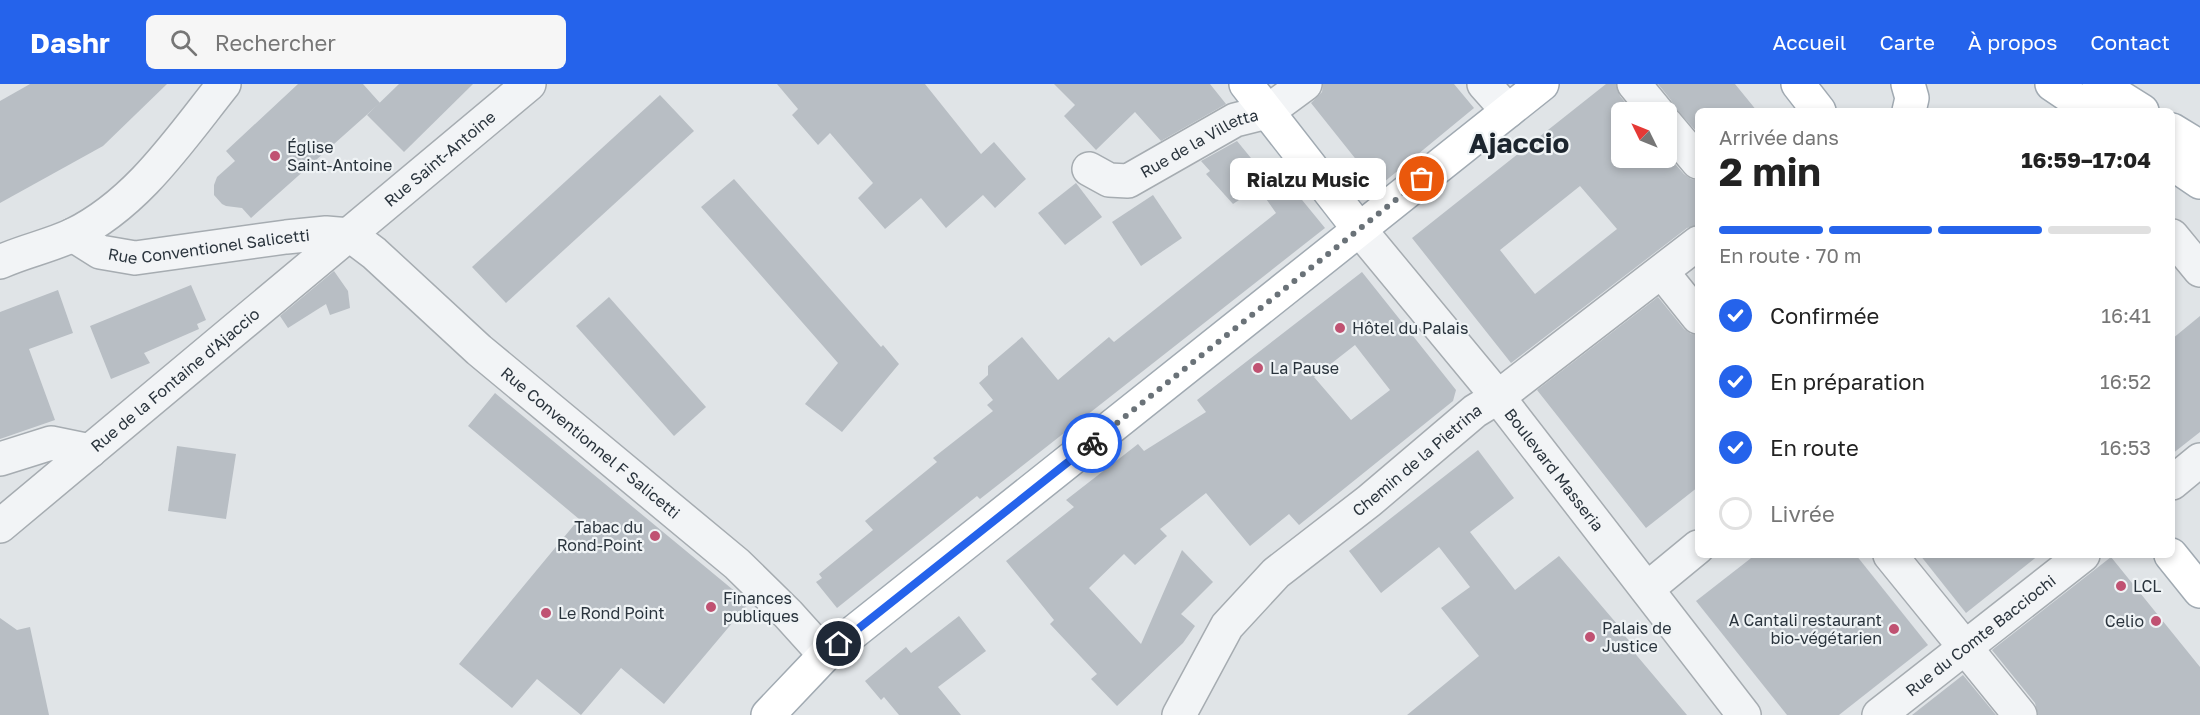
<!DOCTYPE html>
<html lang="fr">
<meta charset="utf-8">
<style>
:root{--surface:#fff;--page:#f6f6f6;--text:#222;--muted:#767676;--line:#e0e0e0;--accent:#2563eb}
body{margin:0;font-family:"Golos Text",sans-serif;background:var(--page);color:var(--text);height:100vh;display:flex;flex-direction:column;font-size:22px;white-space:nowrap}
*{box-sizing:border-box;margin:0}
p{font-size:20px;color:var(--muted)}
.icon{flex:none;width:33px;height:33px;fill:none;stroke:currentColor;stroke-width:2;stroke-linecap:round;stroke-linejoin:round}
.map{position:relative;flex:1;overflow:hidden}
.side{position:absolute;left:1695px;top:24px;width:480px;height:450px;display:flex;flex-direction:column;background:var(--surface);border-radius:9px;box-shadow:0 3px 9px #0003}
.side>*{flex:none}
.needle{width:39px;rotate:313deg}
.tools{position:absolute;left:1611px;top:18px;display:grid;gap:12px}
.tools a{display:grid;place-items:center;width:66px;height:66px;border-radius:9px;background:var(--surface);box-shadow:0 3px 9px #0003;font-size:30px}
.pin{position:absolute;display:grid;place-items:center;width:51px;height:51px;color:#fff;margin:-26px;border:3px solid #fff;border-radius:50%;box-shadow:0 2px 6px #0007}
.courier{position:absolute;display:grid;place-items:center;width:60px;height:60px;margin:-30px;border:4px solid #2563eb;border-radius:50%;background:#fff;color:#222;box-shadow:0 2px 8px #0007}
.bubble{position:absolute;height:42px;border-radius:9px;background:var(--surface);box-shadow:0 3px 9px #0003;font-size:20px;font-weight:700;line-height:42px;text-align:center}
.headline em{font-style:normal;font-weight:700}
.headline div{display:flex;flex-direction:column-reverse}
.headline{display:flex;align-items:center;justify-content:space-between;height:102px;padding:0 24px}
h1{font-size:39px;font-weight:700;line-height:45px}
.bar{display:grid;grid-template-columns:repeat(4,1fr);gap:9px 6px;align-content:center;height:72px;padding:0 24px}
.bar i{height:8px;border-radius:4px;background:var(--line)}
.bar .current{background:var(--accent)}
.bar p{grid-column:span 4}
ol{padding:0 24px;list-style:none}
li{display:flex;align-items:center;gap:18px;height:66px}
li p{margin-inline-start:auto}
li .icon{padding:6px;border-radius:50%;background:var(--accent);color:#fff;stroke-width:4}
li:last-child{color:var(--muted)}
li i{width:33px;height:33px;border:3px solid var(--line);border-radius:50%}
header{display:flex;align-items:center;gap:36px;box-sizing:border-box;height:84px;padding:0 30px;background:var(--accent);color:#fff}
header strong{font-size:28px}
nav{display:flex;gap:33px;margin-inline-start:auto;font-size:21px}
.search{width:420px;height:54px;background:var(--page);display:flex;align-items:center;gap:15px;box-sizing:border-box;padding:0 21px;border-radius:9px;color:var(--muted);font-size:22px}
.map>svg:first-child{display:block}
.building{fill:#b8bec4;fill-rule:evenodd}
.lines{fill:none;stroke-linecap:round;stroke-linejoin:round}
.minor-casing{stroke:#a6acb1;stroke-width:36}
.major-casing{stroke:#a1aab2;stroke-width:36}
.minor{stroke:#f2f4f6;stroke-width:33}
.major{stroke:#fff;stroke-width:33}
.done{stroke:#6a7278;stroke-width:6;stroke-dasharray:0 10.8}
.route{stroke:#2563eb;stroke-width:8}
.poi-dot{fill:#c05272;stroke:#eff3f5;stroke-width:2}
.labels{text-anchor:middle;stroke-width:4.5;stroke-linejoin:round;paint-order:stroke}
.street-label{font-size:16px;fill:#2a343d;stroke:#eff3f5}
.poi-label{font-size:16px;fill:#2a343d;stroke:#eff3f5;text-anchor:start}
.town-label{font-size:28px;font-weight:bold;fill:#1c252e;stroke:#eff3f5}
</style>
<header>
<strong>Dashr</strong>
<div class="search"><svg class="icon" aria-label="search" viewBox="0 0 24 24"><circle cx="10" cy="10" r="6"/><path d="M15 15l6 6"/></svg>Rechercher</div>
<nav><a>Accueil</a><a>Carte</a><a>À propos</a><a>Contact</a></nav>
</header>
<div class="map">
<svg width="2200" height="631" viewBox="0 0 2200 631">
<rect width="100%" height="100%" fill="#e0e4e7"/>
<g class="building">
<path d="M30,0H167L103,62L0,119V17Z"/>
<path d="M298,0H363L380,19L251,134L242,124L226,122L222,120L214,111V101L217,93L235,77L226,67Z"/>
<path d="M399,0H473L404,68L367,31Z"/>
<path d="M777,0H925L981,70L994,58L1026,95L995,124L983,111L946,144L921,114L885,145L858,114L873,99L830,49L818,61L792,31L798,25Z"/>
<path d="M1054,0H1210L1226,20L1161,57L1135,28L1096,66L1064,32L1075,21Z"/>
<path d="M1323,0H1454L1474,24L1378,103L1311,19L1322,8Z"/>
<path d="M1606,0H1616L1620,12L1633,28H1622V74H1666V70L1684,90L1691,95L1698,96V141L1687,144L1511,279L1412,154ZM1580,102L1617,145L1535,210L1500,166Z"/>
<path d="M1658,0H1735L1757,27H1698V49L1675,24L1671,16Z"/>
<path d="M660,11L694,47L506,219L472,183Z"/>
<path d="M1237,57L1269,96L1233,120L1206,90L1210,87L1201,77Z"/>
<path d="M1280,89L1325,144L980,415L977,412L837,524L816,498L822,494L819,490L873,446L865,437L937,378L933,374L993,327L987,321L993,316L979,299L988,291V282L1022,253L1058,296L1109,253L1114,258L1276,129L1259,105Z"/>
<path d="M734,95L881,263L883,261L899,280L842,348L805,320L838,279L701,123Z"/>
<path d="M1076,99L1102,133L1065,161L1038,129Z"/>
<path d="M1153,111L1182,154L1141,182L1112,138Z"/>
<path d="M334,187L348,207L350,224L330,231L326,220L288,244L280,232Z"/>
<path d="M1362,188L1456,306L1453,317L1299,441L1289,430L1250,462L1206,409L1160,445L1167,452L1135,481L1124,470L1089,504L1141,560L1182,466L1213,498L1181,530L1195,542L1183,559L1117,622L1091,595L1097,590L1050,540L1054,536L1006,477L1074,423L1066,416L1138,360L1144,367L1206,328L1197,316ZM1355,261L1390,306L1351,336L1314,293Z"/>
<path d="M191,201L206,236L197,240L199,245L144,269L150,279L111,295L90,242Z"/>
<path d="M58,206L73,249L29,265L55,336L0,355V228Z"/>
<path d="M609,213L706,323L674,352L576,242Z"/>
<path d="M1658,213L1684,245L1691,250L1698,251V403L1646,444L1537,306Z"/>
<path d="M2200,232V348L2172,370V255Z"/>
<path d="M495,309L749,519L664,620L621,584L581,631L537,595L512,624L459,580L579,435L468,342Z"/>
<path d="M177,362L236,370L226,435L168,427Z"/>
<path d="M1478,366L1514,414L1470,448L1515,506L1559,472L1617,540L1616,541L1630,558L1627,560L1687,631H1407L1479,572L1441,524L1470,503L1439,463L1381,509L1349,467Z"/>
<path d="M1755,471H1856L1928,561L1839,631H1787L1696,517Z"/>
<path d="M1920,471H2039L1966,529Z"/>
<path d="M2111,473L2200,583V631H2038L2035,619L1992,566Z"/>
<path d="M959,532L986,567L938,603L961,631H899L884,613L881,616L865,597L906,563L911,569Z"/>
<path d="M0,534L17,546L30,543L49,631H0Z"/>
<path d="M1963,591L1996,631H1912Z"/>
</g>
<g class="lines">
<defs>
<g id="minor">
<path d="M1484,0L1508,27"/>
<path d="M1634,0L1657,28"/>
<path d="M1666,40L1698,78"/>
<path id="s1" d="M1089,85L1109,96L1128,97L1235,36L1267,28L1305,0"/>
<path id="s2" d="M1359,145L1498,313L1744,631"/>
<path id="s3" d="M73,151L100,168L135,174L286,153L326,149L350,151"/>
<path id="s4" d="M350,151L374,169L479,266L737,480L788,530L825,571"/>
<path d="M2172,152L2200,186"/>
<path d="M0,178C24,167 50,162 73,151C138,119 180,55 224,0"/>
<path d="M1662,188L1698,233"/>
<path d="M0,375L51,359L90,367"/>
<path d="M2172,399L2200,376"/>
<path id="s5" d="M0,442L529,0"/>
<path d="M1890,471L2020,631"/>
<path d="M1647,505L1698,463"/>
<path id="s6" d="M1179,631L1227,542L1276,489L1369,417L1475,327L1498,313L1698,159"/>
<path id="s7" d="M1879,631L2083,471"/>
</g>
<g id="major">
<path d="M1246,0L1359,145"/>
<path d="M1798,0L1819,27"/>
<path d="M1908,0L1912,14L1909,27"/>
<path d="M2052,0L2092,27"/>
<path d="M2099,0L2142,27"/>
<path d="M2172,46L2200,63"/>
<path d="M2172,79L2200,98"/>
<path d="M2171,471L2200,507"/>
<path d="M768,631L825,571L1542,0"/>
</g>
</defs>
<use href="#minor" class="minor-casing"/>
<use href="#major" class="major-casing"/>
<use href="#minor" class="minor"/>
<use href="#major" class="major"/>
</g>
<g class="lines">
<path class="done" d="M1092,359L1422,95"/>
<path class="route" d="M839,560L1092,359"/>
</g>
<g class="poi-dot">
<circle cx="275" cy="72" r="6"/>
<circle cx="1340" cy="244" r="6"/>
<circle cx="1258" cy="284" r="6"/>
<circle cx="655" cy="452" r="6"/>
<circle cx="2121" cy="502" r="6"/>
<circle cx="711" cy="523" r="6"/>
<circle cx="546" cy="529" r="6"/>
<circle cx="2156" cy="537" r="6"/>
<circle cx="1894" cy="545" r="6"/>
<circle cx="1590" cy="553" r="6"/>
</g>
<g class="labels">
<g class="street-label">
<text dy="6" stroke="none"><textPath href="#s1" startOffset="123">Rue de la Villetta</textPath></text>
<text dy="6" stroke="none"><textPath href="#s5" startOffset="573">Rue Saint-Antoine</textPath></text>
<text dy="6" stroke="none"><textPath href="#s3" startOffset="142">Rue Conventionel Salicetti</textPath></text>
<text dy="6" stroke="none"><textPath href="#s5" startOffset="228">Rue de la Fontaine d'Ajaccio</textPath></text>
<text dy="6" stroke="none"><textPath href="#s4" startOffset="318">Rue Conventionnel F Salicetti</textPath></text>
<text dy="6" stroke="none"><textPath href="#s6" startOffset="354">Chemin de la Pietrina</textPath></text>
<text dy="6" stroke="none"><textPath href="#s2" startOffset="310">Boulevard Masseria</textPath></text>
<text dy="6" stroke="none"><textPath href="#s7" startOffset="129">Rue du Comte Bacciochi</textPath></text>
</g>
<g class="poi-label">
<text x="287" y="69">Église<tspan x="287" dy="18">Saint-Antoine</tspan></text>
<text x="1352" y="250">Hôtel du Palais</text>
<text x="1270" y="290">La Pause</text>
<text x="643" y="449" text-anchor="end">Tabac du<tspan x="643" dy="18">Rond-Point</tspan></text>
<text x="2133" y="508">LCL</text>
<text x="723" y="520">Finances<tspan x="723" dy="18">publiques</tspan></text>
<text x="558" y="535">Le Rond Point</text>
<text x="1882" y="542" text-anchor="end">A Cantali restaurant<tspan x="1882" dy="18">bio-végétarien</tspan></text>
<text x="2144" y="543" text-anchor="end">Celio</text>
<text x="1602" y="550">Palais de<tspan x="1602" dy="18">Justice</tspan></text>
</g>
<g class="town-label">
<text x="1519" y="69">Ajaccio</text>
</g>
</g>
</svg>
<div class="tools">
<a><svg class="needle" viewBox="-14 -14 28 28"><path d="M0-13l5 13h-10z" fill="#e53935"/><path d="M0 13l5-13h-10z" fill="#767676"/></svg></a>
</div>
<div class="pin" style="left:1422px;top:95px;background:#ea580c"><svg class="icon" aria-label="bag" viewBox="0 0 24 24"><path d="M5 8h14l-1 12H6zM9 8a3 3 0 0 1 6 0"/></svg></div>
<div class="pin" style="left:839px;top:560px;background:#1f2937"><svg class="icon" aria-label="home" viewBox="0 0 24 24"><path d="M3 11l9-7 9 7M6 9v11h12V9"/></svg></div>
<div class="courier" style="left:1092px;top:359px"><svg class="icon" aria-label="bike" viewBox="0 0 24 24"><circle cx="6" cy="16" r="4"/><circle cx="18" cy="16" r="4"/><path d="M6 16l4-8h5l3 8M10 8l3 8H6M13 5h3"/></svg></div>
<div class="bubble" style="left:1230px;top:74px;width:156px">Rialzu Music</div>
<section class="side">
<div class="headline"><div><h1>2 min</h1><p>Arrivée dans</p></div><em>16:59–17:04</em></div>
<div class="bar"><i class="current"></i><i class="current"></i><i class="current"></i><i></i><p>En route · 70 m</p></div>
<ol>
<li><svg class="icon" aria-label="check" viewBox="0 0 24 24"><path d="M5 12l5 5 9-10"/></svg>Confirmée<p>16:41</p></li>
<li><svg class="icon" aria-label="check" viewBox="0 0 24 24"><path d="M5 12l5 5 9-10"/></svg>En préparation<p>16:52</p></li>
<li><svg class="icon" aria-label="check" viewBox="0 0 24 24"><path d="M5 12l5 5 9-10"/></svg>En route<p>16:53</p></li>
<li><i></i>Livrée</li>
</ol>
</section>
</div>
